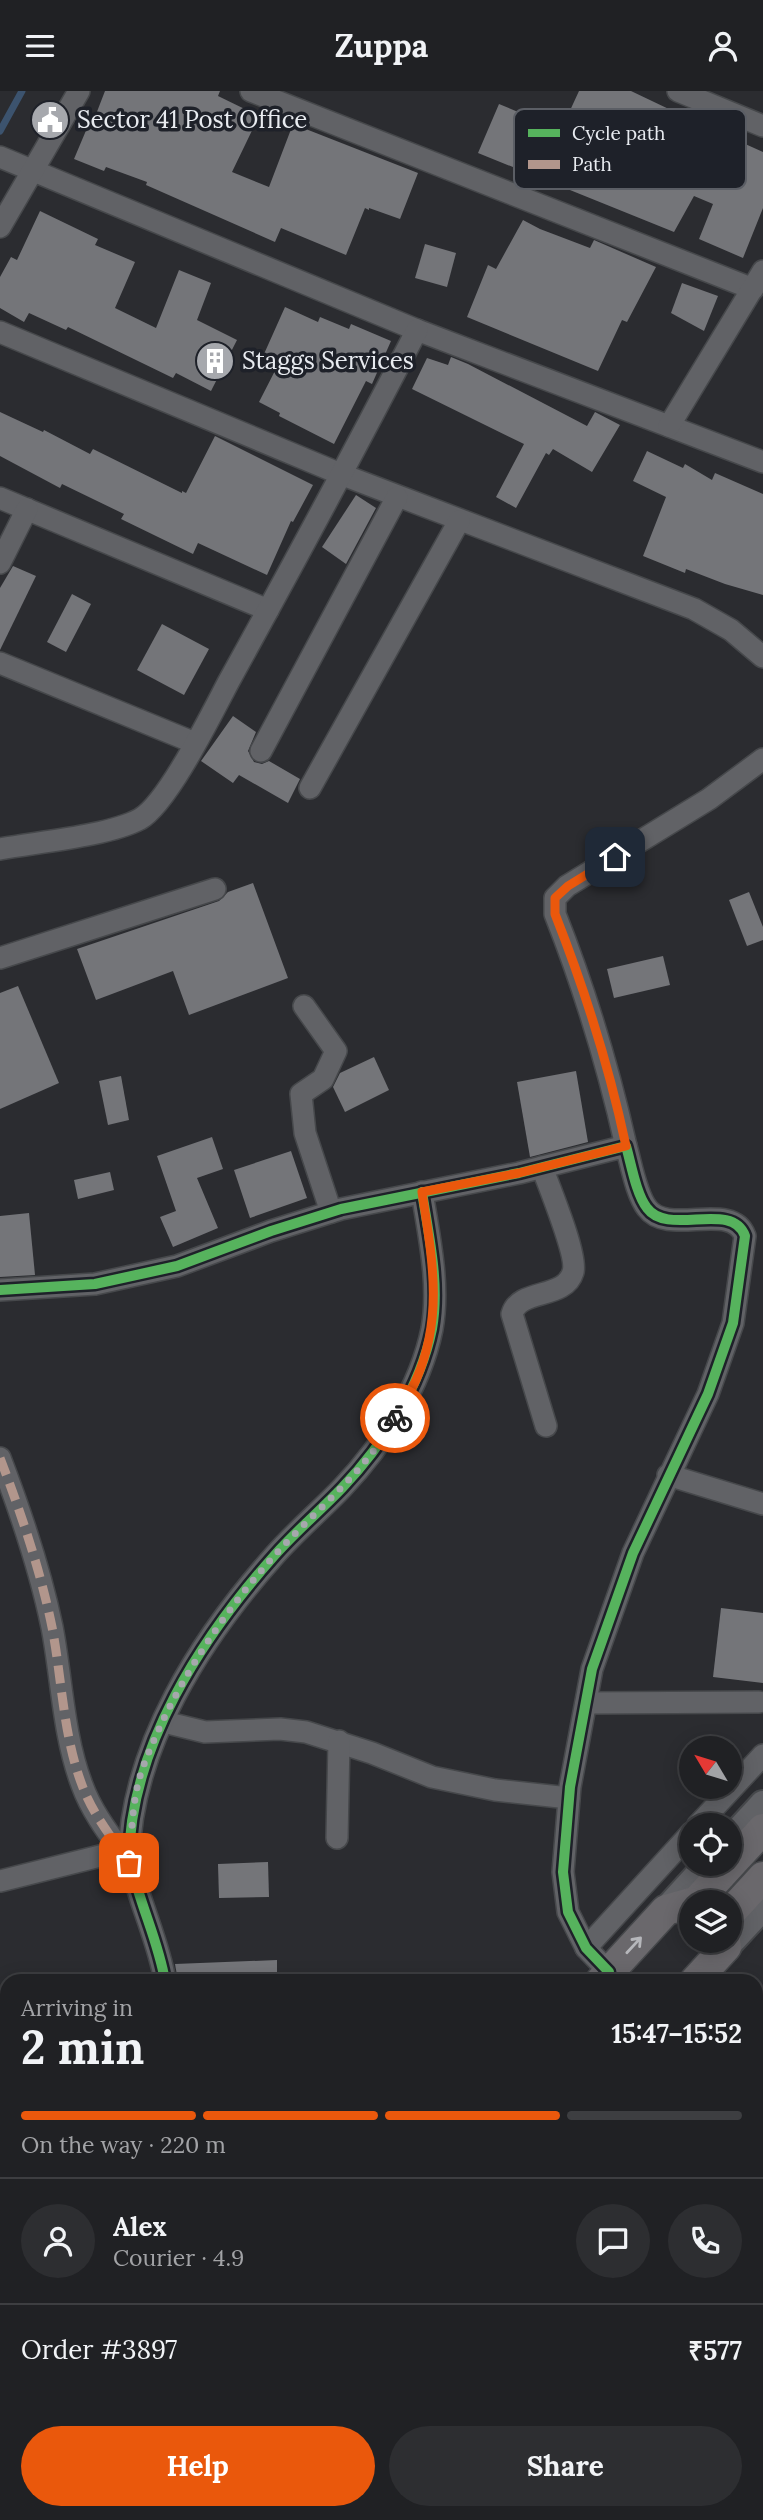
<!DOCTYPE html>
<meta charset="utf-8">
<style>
:root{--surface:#202124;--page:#2d2e31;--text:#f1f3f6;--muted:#a2a3a6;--line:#3d3e41;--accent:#ea580c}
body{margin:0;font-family:Lora,serif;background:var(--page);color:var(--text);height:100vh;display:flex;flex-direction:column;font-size:26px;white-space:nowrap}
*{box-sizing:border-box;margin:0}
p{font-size:23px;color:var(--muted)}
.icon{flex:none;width:38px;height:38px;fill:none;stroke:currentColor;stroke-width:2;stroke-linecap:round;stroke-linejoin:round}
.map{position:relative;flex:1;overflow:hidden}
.panel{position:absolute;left:0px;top:1883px;width:763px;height:546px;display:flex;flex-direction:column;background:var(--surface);border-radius:21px 21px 0 0;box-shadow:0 4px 18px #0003,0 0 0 2px var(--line)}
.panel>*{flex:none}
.needle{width:46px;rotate:308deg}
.controls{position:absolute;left:679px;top:1645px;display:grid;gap:14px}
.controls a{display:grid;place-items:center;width:63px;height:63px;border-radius:50%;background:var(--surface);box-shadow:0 4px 18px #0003,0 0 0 2px var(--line);font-size:35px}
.pin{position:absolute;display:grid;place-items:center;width:60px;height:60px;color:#fff;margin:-30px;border-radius:14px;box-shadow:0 4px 10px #0006}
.courier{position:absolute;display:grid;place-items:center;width:70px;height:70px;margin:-35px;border:5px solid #ea580c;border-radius:50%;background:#fff;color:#222;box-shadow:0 2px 9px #0007}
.overview em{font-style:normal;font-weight:700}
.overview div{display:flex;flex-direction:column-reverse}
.overview{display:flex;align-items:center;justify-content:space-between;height:119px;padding:0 21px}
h1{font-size:46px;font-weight:700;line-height:52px}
.bar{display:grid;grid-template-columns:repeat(4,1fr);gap:10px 7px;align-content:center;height:84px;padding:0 21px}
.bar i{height:9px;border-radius:5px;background:var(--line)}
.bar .on{background:var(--accent)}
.bar p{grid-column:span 4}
.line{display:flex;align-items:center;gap:18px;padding:0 21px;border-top:2px solid var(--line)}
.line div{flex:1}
.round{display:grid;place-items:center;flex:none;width:74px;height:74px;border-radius:37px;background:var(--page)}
.action{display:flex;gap:14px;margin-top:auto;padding:14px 21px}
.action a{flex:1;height:80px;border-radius:42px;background:var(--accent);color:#fff;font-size:28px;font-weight:700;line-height:80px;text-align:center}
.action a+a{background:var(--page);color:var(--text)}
header{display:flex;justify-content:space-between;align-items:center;height:91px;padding:0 21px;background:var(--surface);font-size:32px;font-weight:700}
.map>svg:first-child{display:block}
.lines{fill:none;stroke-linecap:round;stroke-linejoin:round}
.stream{stroke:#3c536e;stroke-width:7}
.building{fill:#747579}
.minor-casing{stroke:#46484b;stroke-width:24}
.tertiary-casing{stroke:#46484b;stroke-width:30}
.secondary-casing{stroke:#46484b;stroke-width:33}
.minor{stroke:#616266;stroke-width:21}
.tertiary{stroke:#616266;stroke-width:26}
.secondary{stroke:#6a686c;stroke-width:30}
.quiet{stroke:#b2968c;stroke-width:9;stroke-dasharray:18 9;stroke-linecap:butt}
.cycleway-casing{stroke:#1e2129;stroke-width:15}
.cycleway{stroke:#56b35d;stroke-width:10}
.oneway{stroke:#b6b7bb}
.done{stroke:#a6a8ad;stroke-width:7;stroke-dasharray:0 12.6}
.route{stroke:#ea580c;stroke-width:9}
.labels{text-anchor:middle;stroke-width:7;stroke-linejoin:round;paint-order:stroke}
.poi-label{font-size:24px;fill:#e8ebf0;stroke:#1e2129;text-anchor:start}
.key{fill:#1e2129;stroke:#5b5e65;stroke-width:2}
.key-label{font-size:19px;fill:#e8ebf0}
</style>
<header><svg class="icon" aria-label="menu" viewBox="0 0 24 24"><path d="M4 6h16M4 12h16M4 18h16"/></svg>Zuppa<svg class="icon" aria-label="person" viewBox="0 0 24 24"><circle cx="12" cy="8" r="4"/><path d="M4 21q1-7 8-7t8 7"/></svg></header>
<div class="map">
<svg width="763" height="2429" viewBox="0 0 763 2429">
<rect width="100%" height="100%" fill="#2b2c30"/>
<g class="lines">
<path class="stream" d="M0,40L22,0"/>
</g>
<g class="building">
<path d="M105,0H220L218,5L259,25L232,81L269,96L293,33L418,82L400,128L369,117V119L365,117L346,164L281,137L275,151L146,94L147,91L106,76L104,80L74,68L90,30L93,31Z"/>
<path d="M579,0H631L717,41L718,39L744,50L743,52L763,61V117L743,167L699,148L713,113L694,105L674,141L478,62L499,13L561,39Z"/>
<path d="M40,120L98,148L95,154L135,171L115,217L156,237L179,179L211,192L197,229L237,249L211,300L176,282L173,287L68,236L66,239L29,222L24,231L0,217V186L11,166L17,169Z"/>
<path d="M523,129L540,138L590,157L594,149L656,176L627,231L622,229L598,280L467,226L488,174L496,178Z"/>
<path d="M425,153L456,162L447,196L415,187Z"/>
<path d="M682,192L718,205L704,240L671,222Z"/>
<path d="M285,216L318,231L320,226L349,238L351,233L391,250L372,293L366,290L334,353L279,325L280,322L259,311L280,270L264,263Z"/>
<path d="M451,266L468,273L587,335L595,321L620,334L592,381L553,358L549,364L546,362L516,417L496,406L524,353L412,298L427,267L448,274Z"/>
<path d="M0,321L43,341L44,339L90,363L93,358L182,402V400L186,402L215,345L313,394L293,431L291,430L267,484L198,452L193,463L121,428L124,423L62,393L60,397L0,365Z"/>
<path d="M647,360L683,377L685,373L712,389L715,382L763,403V504L725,493L686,478L685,482L643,465L666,406L633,390Z"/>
<path d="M356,404L376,417L346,473L322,456Z"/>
<path d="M13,475L36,485L0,559V497Z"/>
<path d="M72,503L91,513L66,561L47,551Z"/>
<path d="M162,533L209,558L184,604L137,579Z"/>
<path d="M233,625L256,641L248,660L254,671L262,673L269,670L300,688L288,712L239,684L233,692L201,670Z"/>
<path d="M253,792L288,887L189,924L173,880L96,909L77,858L219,810L228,801Z"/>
<path d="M749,801L763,836V849L747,855L729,809Z"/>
<path d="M663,865L670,894L614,907L607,878Z"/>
<path d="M18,895L59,992L0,1018V902Z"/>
<path d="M374,966L389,999L345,1021L333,996L340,982Z"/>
<path d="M576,980L588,1051L530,1066L517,991Z"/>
<path d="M121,985L129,1029L108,1034L99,990Z"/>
<path d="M212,1046L223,1078L197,1087L218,1137L173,1156L160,1126L176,1120L157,1065Z"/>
<path d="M291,1060L307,1107L250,1127L234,1079Z"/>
<path d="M110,1081L114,1099L78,1108L74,1089Z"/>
<path d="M29,1122L35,1184L0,1186V1125Z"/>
<path d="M721,1517L763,1522V1592L713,1586Z"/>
<path d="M268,1771L269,1806L219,1807L218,1773Z"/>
<path d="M277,1869V1890H178L175,1873Z"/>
</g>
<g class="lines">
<defs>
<g id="minor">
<path d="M251,0L753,198"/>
<path d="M678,0L763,35"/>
<path d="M0,66L417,239L763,371"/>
<path d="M0,136L79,0"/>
<path d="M0,241L343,384L694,518L731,539L763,566"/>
<path d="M669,335L763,180"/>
<path d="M0,407L268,519"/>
<path d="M0,472L27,418"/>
<path d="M0,572L195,652"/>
<path d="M261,660L397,406"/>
<path d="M310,697L459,430"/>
<path d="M0,758C38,751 108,745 140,728C168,712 212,622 229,590C293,474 356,357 417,239"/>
<path d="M0,867L215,798"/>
<path d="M304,915L336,960L323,988L301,1003L305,1042L331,1121"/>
<path d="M626,1055C608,975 585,899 555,823V807L567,795L709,708L763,668"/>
<path d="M542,1076C549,1096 578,1165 573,1181C565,1209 519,1197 512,1223L546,1335"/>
<path d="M0,1199L95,1193L177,1175L271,1140L341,1118L519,1082L626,1055C631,1072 636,1103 647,1117C668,1146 732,1109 745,1145L733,1232L708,1303L633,1462L592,1578L570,1696L563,1781L568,1821L586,1857L609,1881"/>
<path d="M0,1367C21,1422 40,1478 52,1536C62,1588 63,1644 82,1694C92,1722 112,1747 129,1771"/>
<path d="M668,1384L763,1413"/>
<path d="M586,1612L759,1611"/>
<path d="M164,1631L205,1641L280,1638L306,1641L372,1662L432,1686L495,1699L569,1707"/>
<path d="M698,1734L763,1664"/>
<path d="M337,1747L339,1650"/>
<path d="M0,1790L120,1760"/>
<path d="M586,1857L691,1742"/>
<path d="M165,1890C160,1859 147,1829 138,1799C135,1790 129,1778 129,1769C130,1656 202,1546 274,1465C295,1441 320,1420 342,1397C383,1354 420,1297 432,1238C440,1193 429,1146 422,1101"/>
<path d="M0,2004H7"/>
<path d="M756,2030L763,2022"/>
<path d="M756,2279L763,2286"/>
<path d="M660,2422L668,2429"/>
<path d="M383,2429L390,2422"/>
</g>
<g id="tertiary">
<path d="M730,1749L763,1713"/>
<path d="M666,1819L708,1773"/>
<path d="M726,1856L763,1816"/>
</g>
<g id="secondary">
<path d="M696,1811L763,1738"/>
<path d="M730,1822L763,1786"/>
<path d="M601,1890L666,1819L691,1812"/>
<path d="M695,1890L726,1856L725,1850"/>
<path d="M94,2429L100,2422"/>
<path d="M198,2429L205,2422"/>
</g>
</defs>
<use href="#minor" class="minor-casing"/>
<use href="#tertiary" class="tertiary-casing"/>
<use href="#secondary" class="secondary-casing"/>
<use href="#minor" class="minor"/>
<use href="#tertiary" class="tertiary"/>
<use href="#secondary" class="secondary"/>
<path class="quiet" d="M0,1367C21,1422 40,1478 52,1536C62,1588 63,1644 82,1694C92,1722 112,1747 129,1771"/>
<defs>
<g id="cycleway">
<path d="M0,1199L95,1193L177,1175L271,1140L341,1118L519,1082L626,1055C631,1072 636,1103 647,1117C668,1146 732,1109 745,1145L733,1232L708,1303L633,1462L592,1578L570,1696L563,1781L568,1821L586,1857L609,1881"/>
<path d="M165,1890C160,1859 147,1829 138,1799C135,1790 129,1778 129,1769C130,1656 202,1546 274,1465C295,1441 320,1420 342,1397C383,1354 420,1297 432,1238C440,1193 429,1146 422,1101"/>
</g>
</defs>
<use href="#cycleway" class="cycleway-casing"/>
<use href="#cycleway" class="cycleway"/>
</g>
<defs><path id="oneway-shaft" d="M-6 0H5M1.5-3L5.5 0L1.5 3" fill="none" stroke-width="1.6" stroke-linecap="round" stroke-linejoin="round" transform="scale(1.75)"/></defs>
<use class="oneway" href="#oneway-shaft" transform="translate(634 1854) rotate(-47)"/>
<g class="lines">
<path class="done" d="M129,1772C132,1741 132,1706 143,1676C172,1599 220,1525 275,1464C315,1419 366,1381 395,1327"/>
<path class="route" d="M395,1327C402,1315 410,1302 416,1289C444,1225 432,1167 422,1101L519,1082L626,1055C609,975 585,899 555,823V807L568,795L615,766"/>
</g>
<defs>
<symbol id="civic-disc" viewBox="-11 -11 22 22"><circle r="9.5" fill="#a6a8ad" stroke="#1e2129"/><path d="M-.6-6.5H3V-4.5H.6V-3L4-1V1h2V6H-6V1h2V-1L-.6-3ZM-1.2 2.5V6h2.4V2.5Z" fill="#fff"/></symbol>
<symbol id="building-disc" viewBox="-11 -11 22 22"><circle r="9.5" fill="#a6a8ad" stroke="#1e2129"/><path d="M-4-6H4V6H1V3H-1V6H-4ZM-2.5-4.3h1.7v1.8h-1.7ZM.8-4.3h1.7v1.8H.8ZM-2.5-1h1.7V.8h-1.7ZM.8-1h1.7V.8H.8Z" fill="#fff"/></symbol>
</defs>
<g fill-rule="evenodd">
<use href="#civic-disc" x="28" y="7" width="44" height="44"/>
<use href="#building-disc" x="193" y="248" width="44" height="44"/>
</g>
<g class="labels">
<g class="poi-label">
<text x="77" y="37">Sector 41 Post Office</text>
<text x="242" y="278">Staggs Services</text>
</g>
</g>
<rect x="514" y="18" width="232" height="80" rx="10" class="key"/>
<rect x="528" y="38" width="32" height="8" fill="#56b35d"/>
<rect x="528" y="69" width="32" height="9" fill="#b2968c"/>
<g class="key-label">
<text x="572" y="49">Cycle path</text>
<text x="572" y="80">Path</text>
</g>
</svg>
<div class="controls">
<a><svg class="needle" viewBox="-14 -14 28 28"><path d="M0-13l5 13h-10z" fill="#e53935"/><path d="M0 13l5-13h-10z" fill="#a2a3a6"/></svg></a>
<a><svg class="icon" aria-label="locate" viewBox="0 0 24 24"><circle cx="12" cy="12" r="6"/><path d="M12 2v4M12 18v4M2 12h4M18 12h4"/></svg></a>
<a><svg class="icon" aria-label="layers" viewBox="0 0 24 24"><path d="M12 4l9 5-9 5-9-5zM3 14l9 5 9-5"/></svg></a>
</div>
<div class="pin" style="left:129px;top:1772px;background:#ea580c"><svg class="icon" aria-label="bag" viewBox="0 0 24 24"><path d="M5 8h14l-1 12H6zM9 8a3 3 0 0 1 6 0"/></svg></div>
<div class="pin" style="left:615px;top:766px;background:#1f2937"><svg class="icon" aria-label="home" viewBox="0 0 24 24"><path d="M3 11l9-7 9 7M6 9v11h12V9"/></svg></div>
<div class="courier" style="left:395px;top:1327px"><svg class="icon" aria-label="bike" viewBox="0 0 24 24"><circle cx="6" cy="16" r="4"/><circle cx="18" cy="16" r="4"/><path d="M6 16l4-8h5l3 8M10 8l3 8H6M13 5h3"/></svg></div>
<section class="panel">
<div class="overview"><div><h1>2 min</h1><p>Arriving in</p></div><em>15:47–15:52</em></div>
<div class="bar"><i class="on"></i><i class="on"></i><i class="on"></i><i></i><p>On the way · 220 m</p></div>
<div class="line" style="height:126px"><a class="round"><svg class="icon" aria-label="person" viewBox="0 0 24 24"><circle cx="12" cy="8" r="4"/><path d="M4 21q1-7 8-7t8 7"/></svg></a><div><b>Alex</b><p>Courier · 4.9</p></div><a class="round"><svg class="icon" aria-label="chat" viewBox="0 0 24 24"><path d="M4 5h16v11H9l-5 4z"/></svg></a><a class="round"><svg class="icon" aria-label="phone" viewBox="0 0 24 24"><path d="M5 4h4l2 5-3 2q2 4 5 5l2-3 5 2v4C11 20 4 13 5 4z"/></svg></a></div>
<div class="line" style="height:91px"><div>Order #3897</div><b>₹577</b></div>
<div class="action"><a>Help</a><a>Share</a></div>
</section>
</div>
